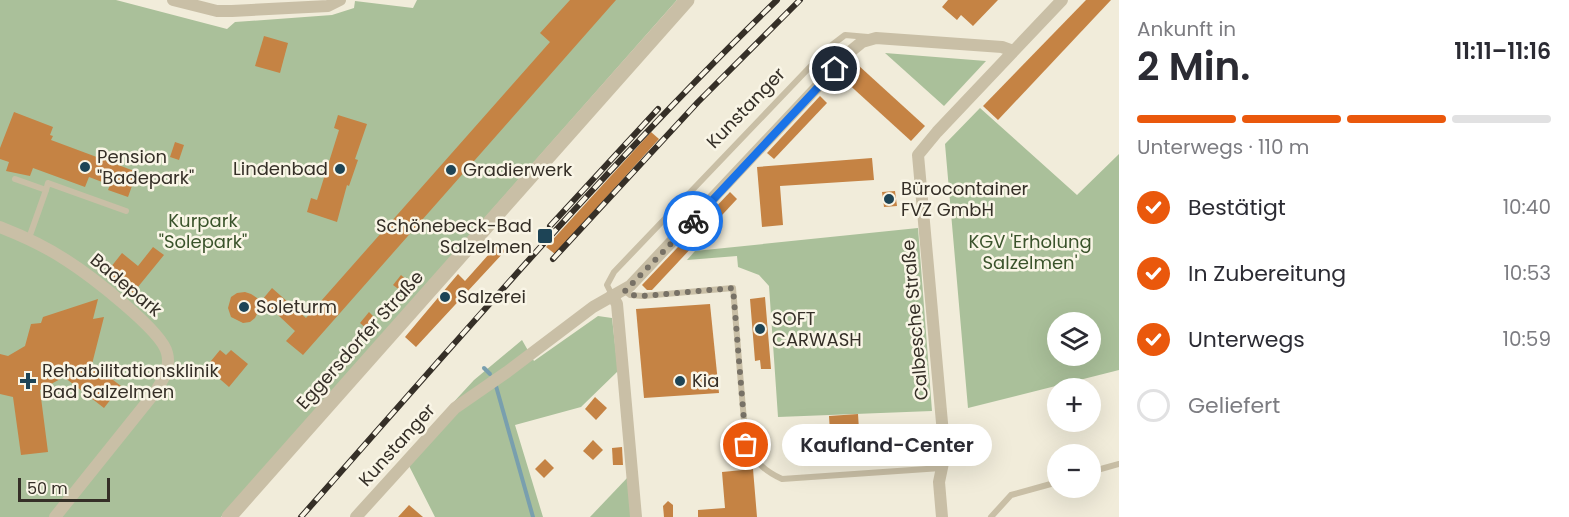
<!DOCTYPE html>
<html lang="de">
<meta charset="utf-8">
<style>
:root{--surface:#fff;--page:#f2f2f3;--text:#2b2b33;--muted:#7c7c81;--line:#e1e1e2;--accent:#ea580c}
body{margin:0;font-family:Poppins,sans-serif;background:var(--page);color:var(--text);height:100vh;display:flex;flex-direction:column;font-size:22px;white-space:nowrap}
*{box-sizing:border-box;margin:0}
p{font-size:20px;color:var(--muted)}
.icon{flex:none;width:33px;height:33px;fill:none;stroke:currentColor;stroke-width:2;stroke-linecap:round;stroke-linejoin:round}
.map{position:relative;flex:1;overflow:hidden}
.side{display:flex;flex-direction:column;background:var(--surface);width:450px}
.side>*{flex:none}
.controls{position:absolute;left:1047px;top:312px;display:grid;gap:12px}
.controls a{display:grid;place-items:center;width:54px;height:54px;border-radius:50%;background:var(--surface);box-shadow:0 6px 24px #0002;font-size:30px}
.scale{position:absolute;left:18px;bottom:15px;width:92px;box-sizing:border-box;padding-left:6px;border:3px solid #352f27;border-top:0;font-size:16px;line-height:21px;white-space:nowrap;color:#352f27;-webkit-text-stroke:4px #f9f5e6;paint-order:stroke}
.pin{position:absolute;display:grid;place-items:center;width:51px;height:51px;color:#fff;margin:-26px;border:3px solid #fff;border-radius:50%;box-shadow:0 2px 6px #0007}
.courier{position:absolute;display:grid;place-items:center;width:60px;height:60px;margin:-30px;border:4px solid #1a73e8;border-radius:50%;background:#fff;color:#222;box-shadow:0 2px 8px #0007}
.bubble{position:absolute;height:42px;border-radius:21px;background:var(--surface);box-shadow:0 6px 24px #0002;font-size:20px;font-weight:600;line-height:42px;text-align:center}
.head em{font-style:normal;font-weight:600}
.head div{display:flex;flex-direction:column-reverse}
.head{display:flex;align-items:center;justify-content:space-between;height:102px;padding:0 18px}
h1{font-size:39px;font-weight:600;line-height:45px}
.bar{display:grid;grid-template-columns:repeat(4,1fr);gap:9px 6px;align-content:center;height:72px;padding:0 18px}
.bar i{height:8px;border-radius:4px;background:var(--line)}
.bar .current{background:var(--accent)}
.bar p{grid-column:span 4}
ol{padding:0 18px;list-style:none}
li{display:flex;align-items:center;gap:18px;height:66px}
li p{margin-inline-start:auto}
li .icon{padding:6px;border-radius:50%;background:var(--accent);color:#fff;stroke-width:4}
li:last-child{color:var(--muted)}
li i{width:33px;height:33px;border:3px solid var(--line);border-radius:50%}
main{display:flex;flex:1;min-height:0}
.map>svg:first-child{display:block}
.green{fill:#aac09a;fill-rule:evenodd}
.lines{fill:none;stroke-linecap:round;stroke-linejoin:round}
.stream{stroke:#799fae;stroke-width:4}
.building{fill:#c58344}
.service{stroke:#c9bfa6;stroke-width:6}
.minor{stroke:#c9bfa6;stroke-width:12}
.tertiary{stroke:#c9bfa6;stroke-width:15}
.rail-casing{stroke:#352f27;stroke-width:6}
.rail{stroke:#f9f5e6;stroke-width:4;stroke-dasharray:11;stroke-linecap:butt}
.done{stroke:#777166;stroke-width:6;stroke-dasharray:0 10.8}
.route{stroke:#1a73e8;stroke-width:8}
.poi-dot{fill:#1d4456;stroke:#f9f5e6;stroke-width:2}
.labels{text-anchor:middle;stroke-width:5;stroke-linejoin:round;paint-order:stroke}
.street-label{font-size:18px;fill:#352f27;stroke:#f9f5e6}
.poi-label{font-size:18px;fill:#352f27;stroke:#f9f5e6;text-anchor:start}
.park-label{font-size:18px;fill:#3a532b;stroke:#f9f5e6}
</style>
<main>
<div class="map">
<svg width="1119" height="517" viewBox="0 0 1119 517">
<rect width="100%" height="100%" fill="#f1ecda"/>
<g class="green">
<path d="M0,0H116L227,29L235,22L332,15L354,8L355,1L413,8L417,0H677L221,517H0Z"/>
<path d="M885,53L986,61L944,106Z"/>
<path d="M980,108L1077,195L1119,154V370L968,408L945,144ZM1058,322H1090V356H1058Z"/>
<path d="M918,228L932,411L778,417L769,286L759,275L738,267L737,256L687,260L695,251Z"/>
<path d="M598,316L612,318L618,371L581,407L515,425L543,517H435L404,456L474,380L522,340L534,361Z"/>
<path d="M629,476L632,517H590Z"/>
</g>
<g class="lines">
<g class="stream">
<path d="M484,368L490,374"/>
<path d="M496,386L533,517"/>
</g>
</g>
<g class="building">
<path d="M570,0H616L303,355L286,341L295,331L262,300L272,288L306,318L550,42L540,33Z"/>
<path d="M948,0H998L973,26L961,15L957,20L942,7Z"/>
<path d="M1086,0H1111L998,120L983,106Z"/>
<path d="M264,36L288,43L280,73L255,66Z"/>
<path d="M858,65L925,126L911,141L844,80Z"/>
<path d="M820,96L827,103L774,159L767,153Z"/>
<path d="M14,112L53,127L50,135L53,136L51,140L137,172L128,197L108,190L110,185L89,177L85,187L33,168L30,176L6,171L9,162L0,159V148Z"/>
<path d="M338,115L367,124L355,159L358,160L349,186L347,185L337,222L307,212L311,198L317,200L339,130L334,128Z"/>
<path d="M651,132L659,139L555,254L546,247Z"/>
<path d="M175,142L184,145L179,160L170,157Z"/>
<path d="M872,158L874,180L780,186L783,225L762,227L757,167Z"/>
<path d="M895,191L897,206L884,207L882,192Z"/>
<path d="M730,192L737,199L652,290H647L642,285Z"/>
<path d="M498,244L505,251L416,347L405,337L458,274L465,281Z"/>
<path d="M153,247L164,255L133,293L107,272L122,253L138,266Z"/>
<path d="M401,275L409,282L401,291L393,285Z"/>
<path d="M245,292L251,294L263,302L255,318L250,322L243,323L231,317L228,308L231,297L237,293Z"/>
<path d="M765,297L771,369H761L760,360L755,361L750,299Z"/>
<path d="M98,299L93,319L104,317L92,364L121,386L104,408L64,377L40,390L48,452L21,455L13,397L0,394V354L8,356L25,346L31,324L41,323L43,317Z"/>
<path d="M710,304L719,393L644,398L636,309Z"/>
<path d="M369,312L376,319L367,329L360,323Z"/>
<path d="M220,350L226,355L231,350L248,364L229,387L206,367Z"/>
<path d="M595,397L607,408L596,420L585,409Z"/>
<path d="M858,414L861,462L832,464L829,416Z"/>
<path d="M593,440L603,450L593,460L583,451Z"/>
<path d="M622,447L623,465H613L612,448Z"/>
<path d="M545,459L554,468L544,478L535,469Z"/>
<path d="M753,469L757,517H698V510L725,508L722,472Z"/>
<path d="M668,501L673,505V517H664L663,506Z"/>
<path d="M409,505L423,517H398Z"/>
</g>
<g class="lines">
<g class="service">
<path d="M15,179L46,190L29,238"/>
<path d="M46,190L48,183L126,211"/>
<path d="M625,291L630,295L643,296L733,288L746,445C756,462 764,471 782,479L941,468"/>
<path d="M612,295L607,285L614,272L828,48L845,35L868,37"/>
<path d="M1090,472L1119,464"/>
<path d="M991,517L1011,495L1058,482"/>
</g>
<g class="minor">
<path d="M173,0L217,11H232L328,6L340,0"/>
<path d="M0,227C23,236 45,246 66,260C88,274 162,330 167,353C171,368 163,379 156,391L55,517"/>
<path d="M612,295L617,304L636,517"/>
<path d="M356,517L455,408L507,372L593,307L630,286L851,51L862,42L876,38L1002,47L1013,51"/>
<path d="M942,517L939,482L944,458V445L918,155L937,132L1062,0"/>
</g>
<path class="tertiary" d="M229,517L687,0"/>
<defs>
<g id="rail">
<path d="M550,226L658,109"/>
<path d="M553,259L698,102L800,0"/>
<path d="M301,517C456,342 609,163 777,0"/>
</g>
</defs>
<use href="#rail" class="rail-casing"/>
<use href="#rail" class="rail"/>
</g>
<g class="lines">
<path class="done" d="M693,221L625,291L630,295L643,296L733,288L746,445"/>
<path class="route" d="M693,221L835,69"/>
</g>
<g class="poi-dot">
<circle cx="85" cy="167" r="6"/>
<circle cx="340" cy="169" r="6"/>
<circle cx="451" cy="170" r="6"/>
<circle cx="889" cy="199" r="6"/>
<rect x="537" y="228" width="16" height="16" rx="3"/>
<circle cx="445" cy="297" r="6"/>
<circle cx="244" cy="307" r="6"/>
<circle cx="760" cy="329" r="6"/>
<path d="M25 372h6v6h6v6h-6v6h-6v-6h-6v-6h6z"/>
<circle cx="680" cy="381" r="6"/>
</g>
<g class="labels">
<g class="street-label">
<text transform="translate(746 108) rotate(-46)" y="6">Kunstanger</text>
<text transform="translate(126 285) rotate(40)" y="6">Badepark</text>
<text transform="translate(915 320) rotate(-95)" y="6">Calbesche Straße</text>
<text transform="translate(360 340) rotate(-48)" y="6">Eggersdorfer Straße</text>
<text transform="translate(397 445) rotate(-48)" y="6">Kunstanger</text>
</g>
<g class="poi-label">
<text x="97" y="163">Pension<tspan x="97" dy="21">"Badepark"</tspan></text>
<text x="328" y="175" text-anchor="end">Lindenbad</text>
<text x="463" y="176">Gradierwerk</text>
<text x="901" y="195">Bürocontainer<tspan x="901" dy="21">FVZ GmbH</tspan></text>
<text x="532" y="232" text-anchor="end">Schönebeck-Bad<tspan x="532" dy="21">Salzelmen</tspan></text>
<text x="457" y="303">Salzerei</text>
<text x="256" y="313">Soleturm</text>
<text x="772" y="325">SOFT<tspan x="772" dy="21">CARWASH</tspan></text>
<text x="42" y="377">Rehabilitationsklinik<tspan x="42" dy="21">Bad Salzelmen</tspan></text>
<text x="692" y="387">Kia</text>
</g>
<g class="park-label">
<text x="203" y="227">Kurpark<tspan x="203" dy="21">"Solepark"</tspan></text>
<text x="1030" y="248">KGV 'Erholung<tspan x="1030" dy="21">Salzelmen'</tspan></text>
</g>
</g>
</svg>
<div class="controls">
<a><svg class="icon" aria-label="layers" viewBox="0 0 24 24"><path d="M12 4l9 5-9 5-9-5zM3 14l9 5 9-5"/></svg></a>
<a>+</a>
<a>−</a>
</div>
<div class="scale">50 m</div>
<div class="pin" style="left:746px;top:445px;background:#ea580c"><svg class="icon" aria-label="bag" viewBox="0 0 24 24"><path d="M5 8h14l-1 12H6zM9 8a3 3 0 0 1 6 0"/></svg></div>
<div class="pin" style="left:835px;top:69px;background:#1f2937"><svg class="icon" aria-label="home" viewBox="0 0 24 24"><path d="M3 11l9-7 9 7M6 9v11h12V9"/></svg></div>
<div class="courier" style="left:693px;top:221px"><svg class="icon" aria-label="bike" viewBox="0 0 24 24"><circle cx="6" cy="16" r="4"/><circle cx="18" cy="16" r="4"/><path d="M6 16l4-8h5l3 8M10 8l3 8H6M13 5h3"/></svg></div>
<div class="bubble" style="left:782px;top:424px;width:210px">Kaufland-Center</div>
</div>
<section class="side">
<div class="head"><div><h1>2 Min.</h1><p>Ankunft in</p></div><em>11:11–11:16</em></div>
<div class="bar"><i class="current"></i><i class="current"></i><i class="current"></i><i></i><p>Unterwegs · 110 m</p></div>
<ol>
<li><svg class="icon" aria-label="check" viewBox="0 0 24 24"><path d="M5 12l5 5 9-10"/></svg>Bestätigt<p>10:40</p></li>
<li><svg class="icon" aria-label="check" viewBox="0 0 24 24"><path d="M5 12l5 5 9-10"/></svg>In Zubereitung<p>10:53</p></li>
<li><svg class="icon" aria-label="check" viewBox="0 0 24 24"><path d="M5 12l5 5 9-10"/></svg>Unterwegs<p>10:59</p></li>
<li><i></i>Geliefert</li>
</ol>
</section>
</main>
